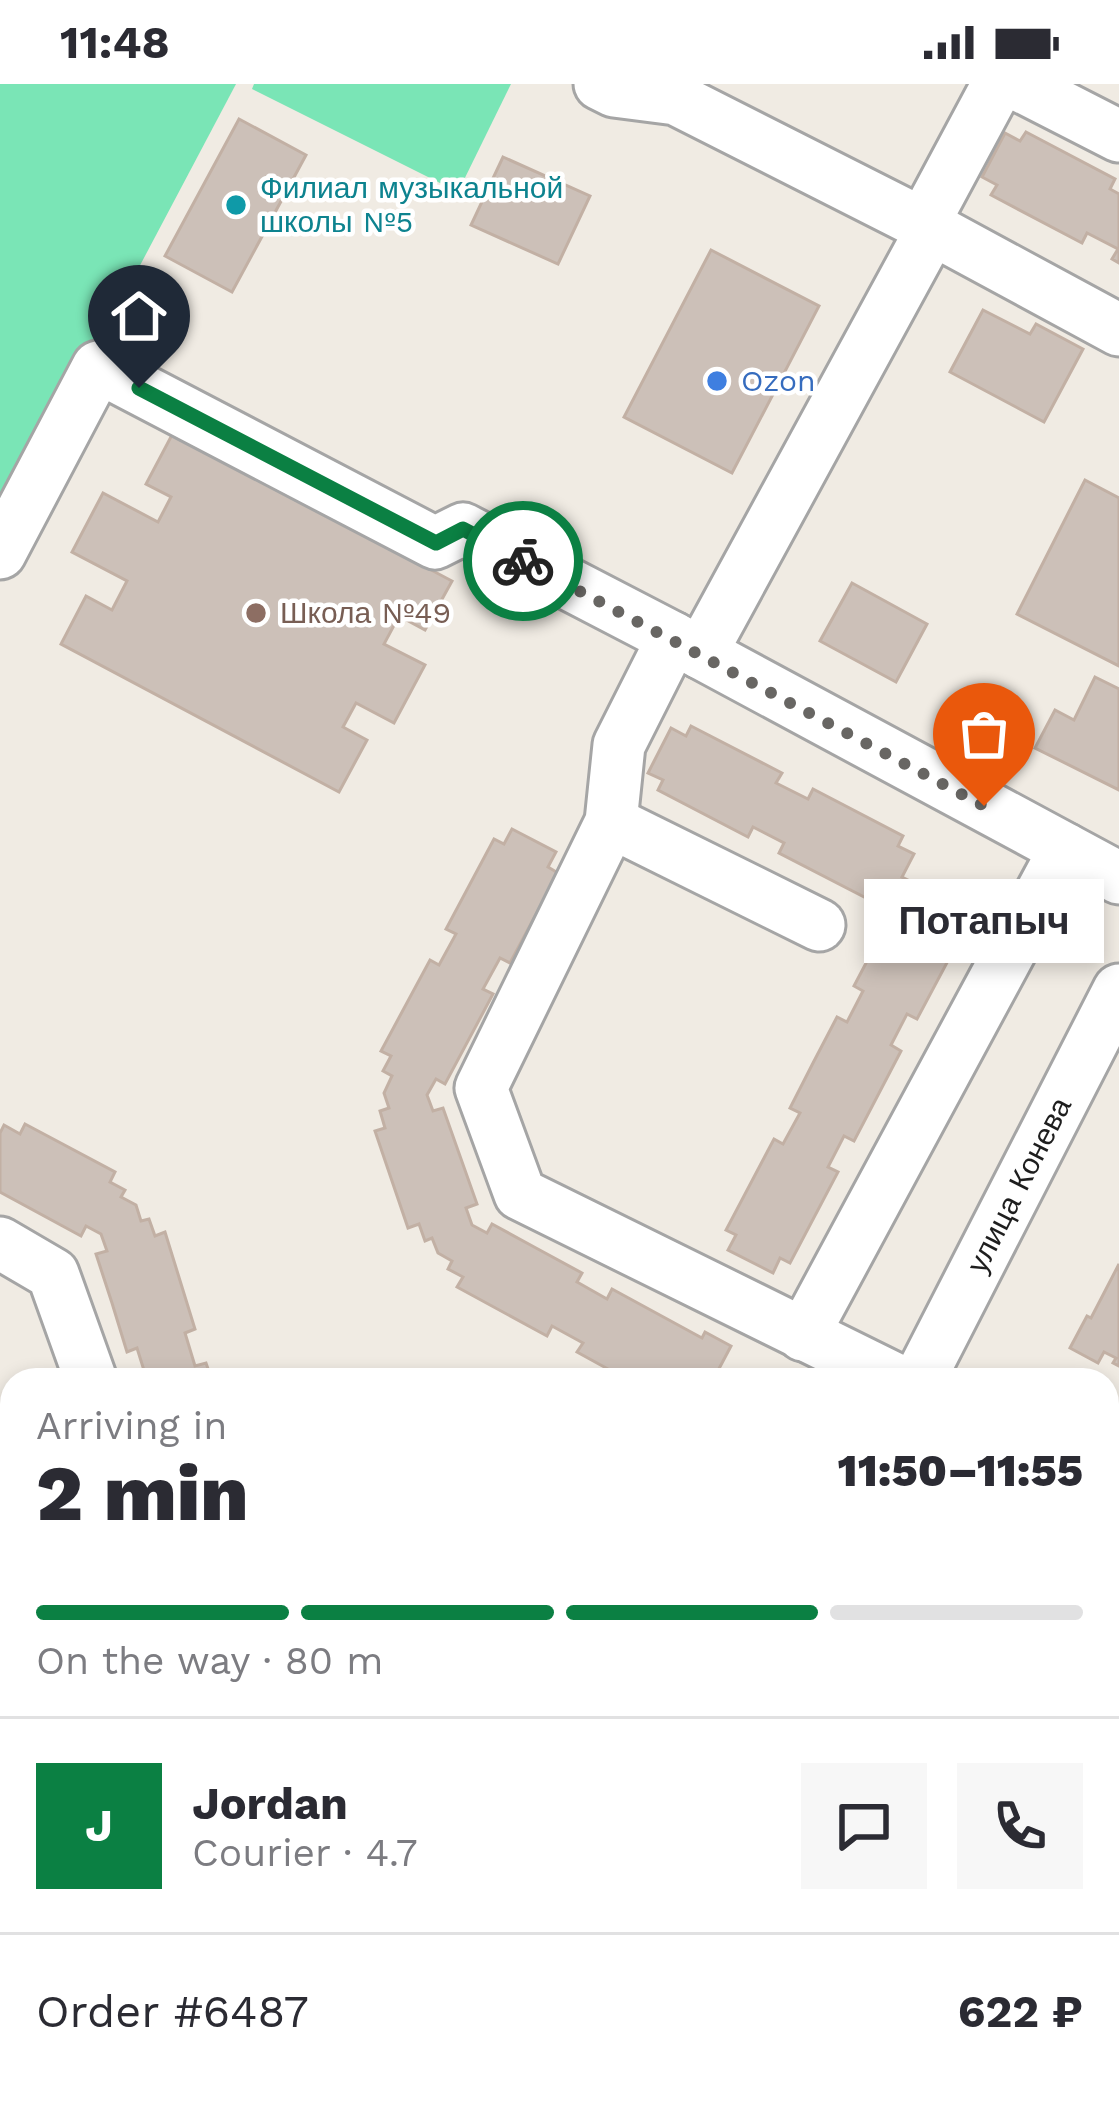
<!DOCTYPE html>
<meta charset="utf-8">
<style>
:root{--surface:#fff;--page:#f7f7f7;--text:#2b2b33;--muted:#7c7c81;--line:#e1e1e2;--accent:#0b8043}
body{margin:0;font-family:"Work Sans",sans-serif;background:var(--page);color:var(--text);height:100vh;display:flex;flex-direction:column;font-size:45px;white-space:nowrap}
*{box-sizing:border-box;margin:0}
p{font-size:39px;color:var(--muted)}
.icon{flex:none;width:66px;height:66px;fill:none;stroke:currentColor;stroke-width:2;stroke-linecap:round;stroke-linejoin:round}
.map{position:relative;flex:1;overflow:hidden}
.details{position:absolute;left:0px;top:1284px;width:1119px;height:747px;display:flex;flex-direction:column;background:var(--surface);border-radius:36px 36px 0 0;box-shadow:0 6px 18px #0003}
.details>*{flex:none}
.pin{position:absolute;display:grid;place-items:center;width:102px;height:102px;color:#fff;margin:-123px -51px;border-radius:50% 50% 50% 0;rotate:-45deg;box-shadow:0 0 12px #0007}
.pin .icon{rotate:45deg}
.courier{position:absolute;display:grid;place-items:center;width:120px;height:120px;margin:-60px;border:9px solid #0b8043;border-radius:50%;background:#fff;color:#222;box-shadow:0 3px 15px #0007}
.bubble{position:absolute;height:84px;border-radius:0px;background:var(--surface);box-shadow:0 6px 18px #0003;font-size:39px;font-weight:800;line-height:84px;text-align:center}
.headline em{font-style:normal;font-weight:800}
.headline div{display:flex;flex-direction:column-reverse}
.headline{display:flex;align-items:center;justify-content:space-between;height:204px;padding:0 36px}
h1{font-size:78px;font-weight:800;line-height:90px}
.bar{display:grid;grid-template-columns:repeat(4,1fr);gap:18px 12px;align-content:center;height:144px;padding:0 36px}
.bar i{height:15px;border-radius:9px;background:var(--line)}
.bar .active{background:var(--accent)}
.bar p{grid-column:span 4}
.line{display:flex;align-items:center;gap:30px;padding:0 36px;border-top:3px solid var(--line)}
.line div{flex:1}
.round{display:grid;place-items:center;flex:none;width:126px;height:126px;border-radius:0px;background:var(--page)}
.status{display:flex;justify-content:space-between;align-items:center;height:84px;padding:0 60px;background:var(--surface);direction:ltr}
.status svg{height:33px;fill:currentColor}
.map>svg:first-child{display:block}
.pitch{fill:#7ae5b6}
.building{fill:#ccc0b8;stroke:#c2b0a4;stroke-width:3}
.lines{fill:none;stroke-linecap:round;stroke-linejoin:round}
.minor-casing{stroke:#a5a5a5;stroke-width:57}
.path{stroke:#ff6c64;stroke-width:6;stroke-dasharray:6 6;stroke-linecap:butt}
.minor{stroke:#fff;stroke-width:51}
.done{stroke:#686663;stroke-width:12;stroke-dasharray:0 21.6}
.route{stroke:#0b8043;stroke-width:15}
.culture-dot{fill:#0f9aa8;stroke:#fff;stroke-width:4.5}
.shop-dot{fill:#3f7fe0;stroke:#fff;stroke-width:4.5}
.education-dot{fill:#8d6e63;stroke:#fff;stroke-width:4.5}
.labels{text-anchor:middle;stroke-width:9;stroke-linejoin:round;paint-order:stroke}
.culture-label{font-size:30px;fill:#0d838f;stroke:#fff;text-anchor:start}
.shop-label{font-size:30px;fill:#366cbe;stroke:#fff;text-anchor:start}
.education-label{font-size:30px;fill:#785e54;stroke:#fff;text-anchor:start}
.street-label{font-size:30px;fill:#1e1e1e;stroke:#fff}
</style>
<div class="status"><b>11:48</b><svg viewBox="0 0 49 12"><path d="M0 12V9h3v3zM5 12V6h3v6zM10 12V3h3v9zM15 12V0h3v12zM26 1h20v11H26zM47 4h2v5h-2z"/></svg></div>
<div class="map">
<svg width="1119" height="2029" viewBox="0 0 1119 2029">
<rect width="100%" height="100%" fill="#f0ebe3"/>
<g class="pitch">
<path d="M0,0H236L0,446Z"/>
<path d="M254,0H511L458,108L252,5Z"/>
</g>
<g class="building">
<path d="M239,35L306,71L232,208L165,172Z"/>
<path d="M1026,48L1115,95L1110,105L1119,110V179L1112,175L1118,165L1087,149L1082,159L991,111L997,101L982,93L1005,49L1020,57Z"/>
<path d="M503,73L590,112L558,180L471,141Z"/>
<path d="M711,166L819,222L732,389L624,333Z"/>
<path d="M983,226L1030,250L1036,240L1083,265L1044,338L950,288Z"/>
<path d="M173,349L452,497L425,546L399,532L384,560L425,581L394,639L356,619L343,643L367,656L339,708L61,560L86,512L112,526L127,497L72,468L103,409L158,438L171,413L146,400Z"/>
<path d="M1085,396L1119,414V582L1017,530Z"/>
<path d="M852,499L927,540L896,598L820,557Z"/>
<path d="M1095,593L1119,605V706L1035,664L1055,626L1074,636Z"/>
<path d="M691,642L782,689L776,699L808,715L813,705L903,752L898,762L914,770L902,793L936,810L933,815L946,822L952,811L980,826L963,858L959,856L917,935L907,930L891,961L901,967L854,1057L844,1052L828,1083L838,1088L790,1179L780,1174L773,1189L728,1166L736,1151L726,1146L774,1055L783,1060L800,1029L790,1024L813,979L837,933L847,938L863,907L854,902L887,839L895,842L903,827L875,807L870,816L779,769L784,759L753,743L748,753L658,706L663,696L648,689L671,644L686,652Z"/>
<path d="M512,745L556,768L548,783L558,789L510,879L500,874L483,905L493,910L445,1000L436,995L427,1011L433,1027L443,1024L477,1120L466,1124L472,1141L487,1149L492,1140L536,1164L582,1189L577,1198L607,1215L612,1205L702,1254L705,1248L731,1262L713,1296H628L577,1268L583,1259L552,1242L547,1252L457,1203L463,1193L448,1185L452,1177L438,1169L432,1154L425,1157L419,1140L408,1144L375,1047L385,1044L380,1027L389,1024L384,1009L392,992L383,987L391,972L381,967L430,876L439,881L456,850L446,845L494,755L504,760Z"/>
<path d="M25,1040L115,1088L110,1098L125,1106L121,1113L136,1121L141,1137L149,1135L155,1152L165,1148L195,1245L185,1249L195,1282L206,1279L212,1296H147L137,1264L127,1268L112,1219L96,1170L107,1167L101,1150L86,1142L81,1152L0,1108V1049L4,1041L20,1050Z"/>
<path d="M1119,1180V1282L1113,1279L1116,1274L1104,1268L1098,1279L1070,1264L1087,1232L1091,1234Z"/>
<path d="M1107,1505L1119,1512V1865L1107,1859Z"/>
<path d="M3,1524L9,1540L12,1539V1674L9,1667L0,1670V1525Z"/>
<path d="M1107,1906L1118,1912L1111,1923L1118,1927L1107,1947Z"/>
<path d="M839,2019H953L948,2029H858Z"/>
<path d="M997,2019H1068L1062,2029H992Z"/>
</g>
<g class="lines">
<defs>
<g id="minor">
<path d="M600,0L614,7L676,15L923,140L1119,246"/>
<path d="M1017,0L1119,52"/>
<path d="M923,140L998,0"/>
<path d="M0,469L98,283L435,459L463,445L673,554"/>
<path d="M701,569L932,145"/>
<path d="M611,738L819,841"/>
<path d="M0,1159L53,1190L91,1296"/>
<path d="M803,1251L1065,765"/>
<path d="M897,1296L520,1110L481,1004L611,738L619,661L673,554L1119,794"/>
<path id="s1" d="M919,1296L1119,906"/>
<path d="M1107,1470L1119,1476"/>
<path d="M0,1880L12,1887"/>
<path d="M257,2019L275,2029"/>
<path d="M415,2029L420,2019"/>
<path d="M549,2029L554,2019"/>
</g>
</defs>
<use href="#minor" class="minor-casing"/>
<g class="path">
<path d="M0,1785L12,1791"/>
<path d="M0,1966L12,1973"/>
<path d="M90,2019L107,2029"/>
<path d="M471,2019L478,2022"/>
</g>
<use href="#minor" class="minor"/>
</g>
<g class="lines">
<path class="done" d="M523,477L984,722"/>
<path class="route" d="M139,304L436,459L463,445L523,477"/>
</g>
<circle class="culture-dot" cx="236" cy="121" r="12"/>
<circle class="shop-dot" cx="717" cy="297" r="12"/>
<circle class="education-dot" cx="256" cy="529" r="12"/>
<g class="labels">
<g class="culture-label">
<text x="260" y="114">Филиал музыкальной<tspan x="260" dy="34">школы №5</tspan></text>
</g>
<g class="shop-label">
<text x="741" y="307">Ozon</text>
</g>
<g class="education-label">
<text x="280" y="539">Школа №49</text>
</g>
<g class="street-label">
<text dy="10" stroke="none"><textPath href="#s1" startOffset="219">улица Конева</textPath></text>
</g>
</g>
</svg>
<div class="pin" style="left:984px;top:722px;background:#ea580c"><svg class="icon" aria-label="bag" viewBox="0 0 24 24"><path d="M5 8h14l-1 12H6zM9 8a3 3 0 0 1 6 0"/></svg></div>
<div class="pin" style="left:139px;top:304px;background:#1f2937"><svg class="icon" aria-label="home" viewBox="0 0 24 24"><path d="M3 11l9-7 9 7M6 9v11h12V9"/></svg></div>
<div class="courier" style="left:523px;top:477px"><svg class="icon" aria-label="bike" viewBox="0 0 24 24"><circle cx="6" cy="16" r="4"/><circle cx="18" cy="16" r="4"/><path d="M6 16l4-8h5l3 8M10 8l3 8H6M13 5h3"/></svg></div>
<div class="bubble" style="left:864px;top:795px;width:240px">Потапыч</div>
<section class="details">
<div class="headline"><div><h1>2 min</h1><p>Arriving in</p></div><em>11:50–11:55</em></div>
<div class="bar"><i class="active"></i><i class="active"></i><i class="active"></i><i></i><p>On the way · 80 m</p></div>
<div class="line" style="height:216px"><b class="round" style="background:var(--accent);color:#fff">J</b><div><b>Jordan</b><p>Courier · 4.7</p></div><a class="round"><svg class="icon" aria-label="chat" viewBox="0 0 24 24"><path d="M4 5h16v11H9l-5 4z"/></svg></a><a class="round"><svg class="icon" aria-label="phone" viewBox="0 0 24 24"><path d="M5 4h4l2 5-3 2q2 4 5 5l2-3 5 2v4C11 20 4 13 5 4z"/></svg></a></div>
<div class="line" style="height:156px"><div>Order #6487</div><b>622 ₽</b></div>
</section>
</div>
